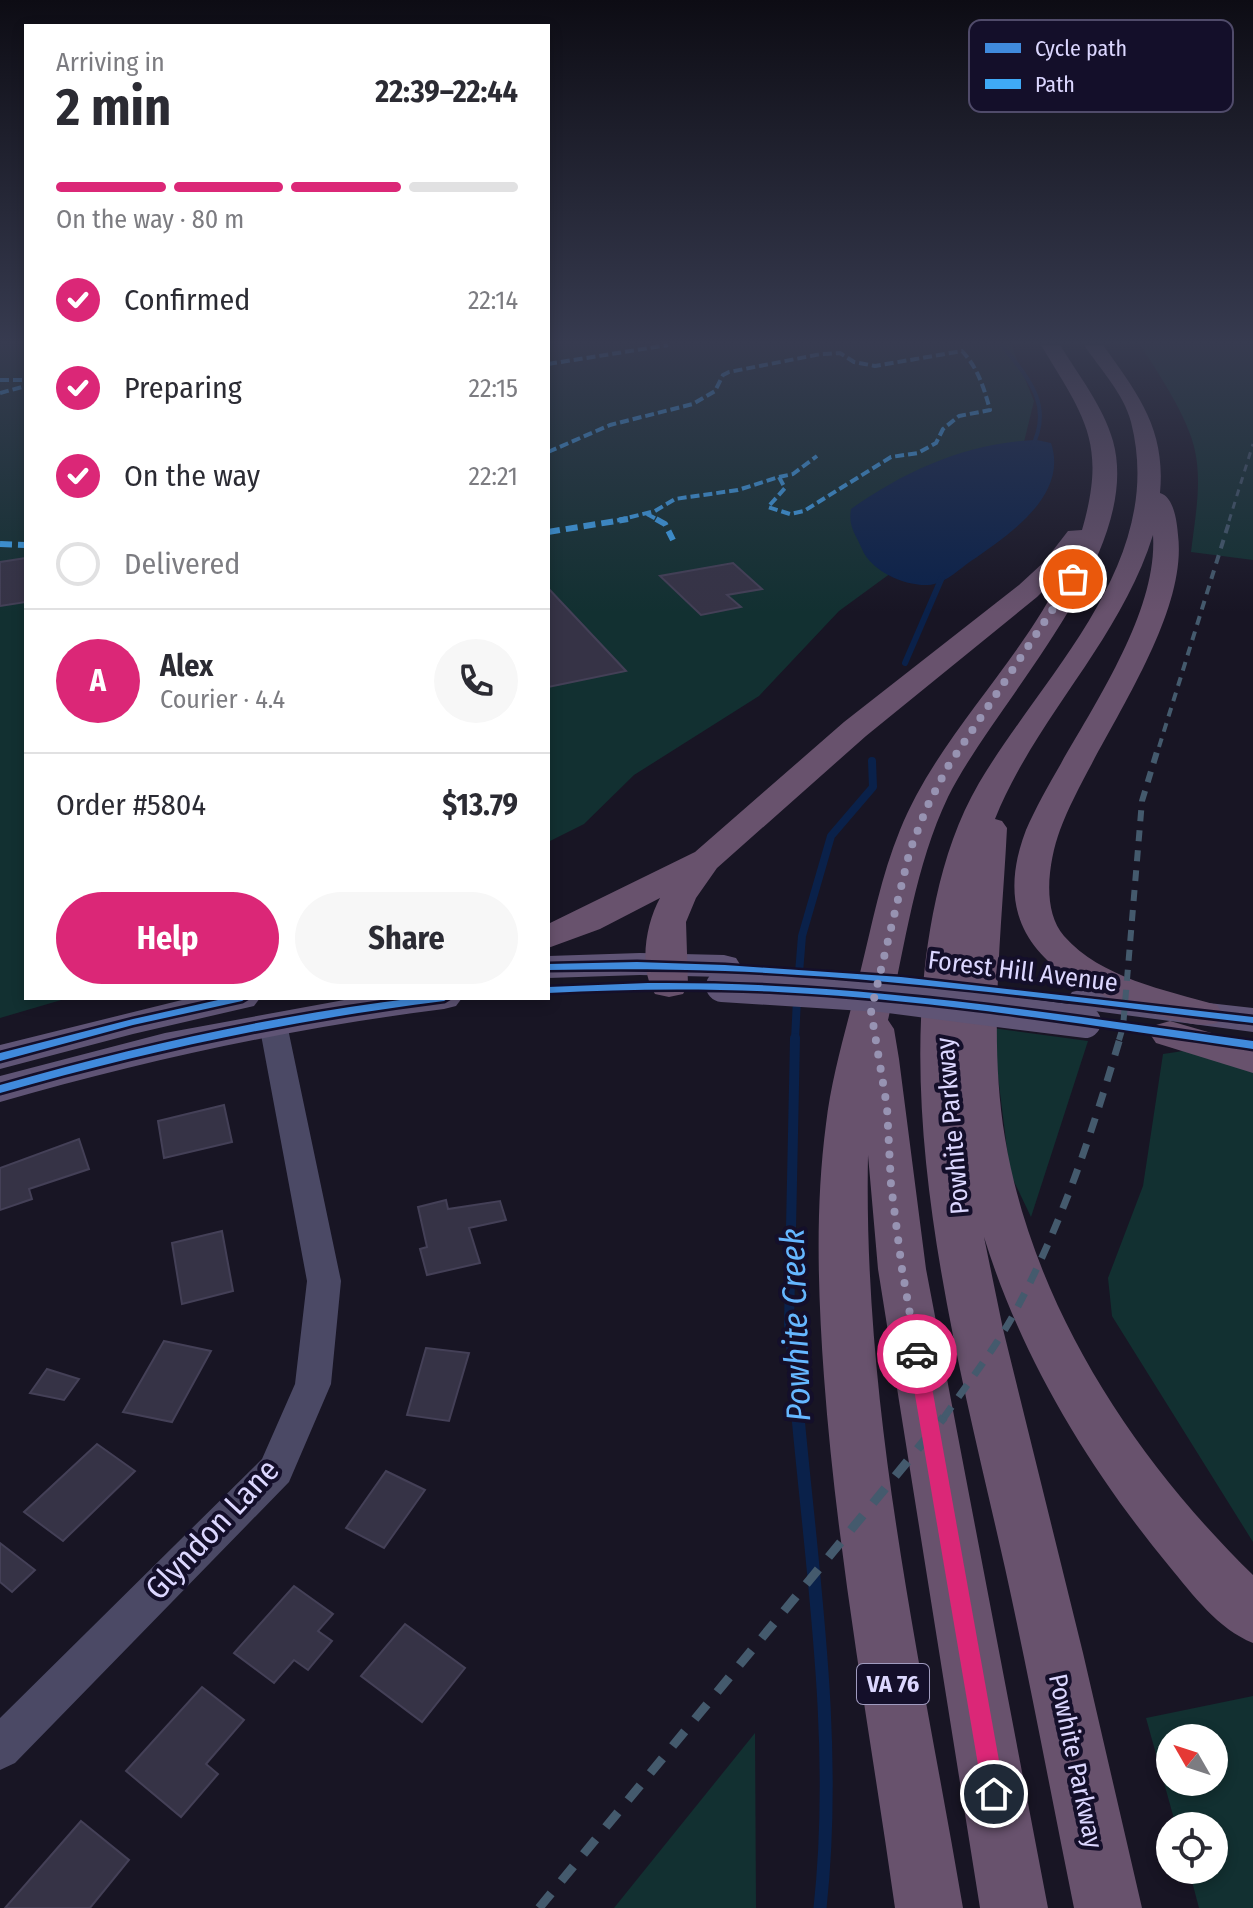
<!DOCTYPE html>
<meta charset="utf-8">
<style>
:root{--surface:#fff;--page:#f7f7f7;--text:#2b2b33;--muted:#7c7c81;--line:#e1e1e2;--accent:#db2777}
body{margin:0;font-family:"Fira Sans Condensed",sans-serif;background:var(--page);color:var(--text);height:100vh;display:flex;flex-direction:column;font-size:30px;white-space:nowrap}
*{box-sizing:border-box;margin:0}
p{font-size:26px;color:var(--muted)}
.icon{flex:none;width:44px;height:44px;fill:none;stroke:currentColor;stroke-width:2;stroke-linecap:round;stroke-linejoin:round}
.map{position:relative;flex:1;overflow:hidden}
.side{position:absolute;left:24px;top:24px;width:526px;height:976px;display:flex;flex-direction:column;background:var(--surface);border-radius:0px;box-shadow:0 4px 12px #0003}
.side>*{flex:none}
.needle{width:52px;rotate:309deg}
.controls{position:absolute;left:1156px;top:1724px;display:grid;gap:16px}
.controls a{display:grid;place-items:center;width:72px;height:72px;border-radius:50%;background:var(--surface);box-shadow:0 4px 12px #0003;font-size:40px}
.pin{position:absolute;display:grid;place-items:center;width:68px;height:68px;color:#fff;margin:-34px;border:4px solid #fff;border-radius:50%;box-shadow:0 2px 8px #0007}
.courier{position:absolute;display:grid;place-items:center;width:80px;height:80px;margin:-40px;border:6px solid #db2777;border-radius:50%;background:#fff;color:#222;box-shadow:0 2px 10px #0007}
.headline em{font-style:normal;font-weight:700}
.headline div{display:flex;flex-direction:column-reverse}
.headline{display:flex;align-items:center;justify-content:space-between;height:136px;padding:0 32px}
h1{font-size:52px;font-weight:700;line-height:60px}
.bar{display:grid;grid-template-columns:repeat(4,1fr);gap:12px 8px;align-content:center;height:96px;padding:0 32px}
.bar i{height:10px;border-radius:6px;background:var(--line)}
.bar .current{background:var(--accent)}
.bar p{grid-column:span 4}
.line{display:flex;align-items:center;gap:20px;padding:0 32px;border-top:2px solid var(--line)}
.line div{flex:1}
.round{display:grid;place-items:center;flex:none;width:84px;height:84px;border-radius:42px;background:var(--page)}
ol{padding:0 32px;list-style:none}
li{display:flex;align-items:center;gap:24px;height:88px}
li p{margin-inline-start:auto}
li .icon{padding:8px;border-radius:50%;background:var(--accent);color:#fff;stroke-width:4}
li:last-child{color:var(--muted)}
li i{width:44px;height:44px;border:4px solid var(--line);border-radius:50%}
.action{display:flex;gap:16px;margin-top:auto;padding:16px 32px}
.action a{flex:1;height:92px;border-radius:48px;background:var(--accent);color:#fff;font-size:32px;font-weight:700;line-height:92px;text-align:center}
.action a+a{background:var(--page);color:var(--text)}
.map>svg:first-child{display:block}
.green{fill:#123031;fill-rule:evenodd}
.water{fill:#0a214a}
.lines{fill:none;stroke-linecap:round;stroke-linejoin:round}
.stream-far4{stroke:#0a214a;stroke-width:4}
.stream-far3{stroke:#0a214a;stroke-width:6}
.stream-far2{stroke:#0a214a;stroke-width:8}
.stream-far1{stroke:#0a214a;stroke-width:10}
.stream{stroke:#0a214a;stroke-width:13}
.building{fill:#363346;stroke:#444057;stroke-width:2}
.minor{fill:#4b4965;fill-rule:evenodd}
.major{fill:#5f5475;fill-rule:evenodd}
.highway{fill:#68526d;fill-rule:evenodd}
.rail-far4{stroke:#445a6d;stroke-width:3;stroke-dasharray:7 6;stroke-linecap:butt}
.rail-far3{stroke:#445a6d;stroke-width:4;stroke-dasharray:9 7;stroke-linecap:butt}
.rail-far2{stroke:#445a6d;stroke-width:6;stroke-dasharray:11 9;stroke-linecap:butt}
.rail-far1{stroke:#445a6d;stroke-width:7;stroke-dasharray:15 12;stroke-linecap:butt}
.rail{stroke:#445a6d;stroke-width:9;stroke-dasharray:19 16;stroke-linecap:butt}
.major-bridge{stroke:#5f5475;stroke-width:32}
.quiet-far1{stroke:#3fa9f5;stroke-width:4;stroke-dasharray:9 4;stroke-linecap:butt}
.quiet{stroke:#3fa9f5;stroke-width:6;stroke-dasharray:12 6;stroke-linecap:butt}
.cycleway-casing{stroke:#140f2a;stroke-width:5}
.cycleway{fill:#408adc;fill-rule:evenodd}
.route{fill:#db2777}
.done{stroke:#9793b2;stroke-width:8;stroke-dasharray:0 14.4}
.labels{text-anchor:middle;stroke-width:8;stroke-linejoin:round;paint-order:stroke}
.shield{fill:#140f2a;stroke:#a09bbf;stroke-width:2}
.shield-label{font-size:24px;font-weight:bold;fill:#dcd7ff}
.street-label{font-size:26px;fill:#dcd7ff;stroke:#140f2a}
.near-street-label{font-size:32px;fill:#dcd7ff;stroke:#140f2a}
.near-water-label{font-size:34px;font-style:italic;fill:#65b7ff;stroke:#140f2a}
.key{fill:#140f2a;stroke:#504b6a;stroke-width:2}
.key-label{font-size:22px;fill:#dcd7ff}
</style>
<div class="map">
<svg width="1253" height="1908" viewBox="0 0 1253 1908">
<rect width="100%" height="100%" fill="#181524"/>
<g class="green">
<path d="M0,345H26V998H68L0,1018Z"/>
<path d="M548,345H1011L1034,401L1024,442L943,535L839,611L759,696L634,775L584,824L548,842Z"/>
<path d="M1140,345H1253V560L1191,552C1195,518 1202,484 1195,451C1189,419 1158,372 1140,345Z"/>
<path d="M992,1028L1088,1041L1031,1217L1010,1173Z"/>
<path d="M1183,1051L1253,1069V1542L1112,1316L1108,1278L1143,1186L1163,1054Z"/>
<path d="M1253,1696V1908H1199L1189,1870H1214V1826H1176L1146,1718ZM1170,1738H1214V1782H1170Z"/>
<path d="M755,1733L756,1908H614Z"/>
</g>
<path class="water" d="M1037,440L1051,443C1069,496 1007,536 971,561C958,570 945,584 928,585C904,586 871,571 862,549C855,533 848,526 851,509C906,470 969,442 1037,440Z"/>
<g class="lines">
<path class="stream-far4" d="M1002,345C1029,379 1054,406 1031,449"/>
<path class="stream-far3" d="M905,663L943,575"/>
<g class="stream-far2">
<path d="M798,985L802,936L831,836L873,787L872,761"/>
<path d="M795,1040L797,999"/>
</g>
<path class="stream-far1" d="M795,1038L789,1324L798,1419"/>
<path class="stream" d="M798,1417C813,1579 838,1745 820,1908"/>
</g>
<g class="building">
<path d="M26,558V602L0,606V562Z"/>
<path d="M733,563L762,589L727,595L741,607L701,615L660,576Z"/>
<path d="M548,588L626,671L548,687Z"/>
<path d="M224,1105L232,1142L164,1158L158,1121Z"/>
<path d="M79,1139L89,1169L29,1189L32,1199L0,1210V1168Z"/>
<path d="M446,1200L448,1209L500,1201L506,1220L469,1228L480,1263L427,1275L420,1249L427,1247L418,1207Z"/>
<path d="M222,1231L233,1291L182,1304L172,1243Z"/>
<path d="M164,1341L211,1351L172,1422L123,1412Z"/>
<path d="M426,1348L469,1353L449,1421L407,1415Z"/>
<path d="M47,1369L79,1379L64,1400L30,1393Z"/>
<path d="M97,1444L135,1471L63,1541L24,1512Z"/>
<path d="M386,1471L425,1490L384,1548L346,1528Z"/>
<path d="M0,1543L35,1570L12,1592L0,1582Z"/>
<path d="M294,1586L333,1614L318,1631L332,1641L308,1670L294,1660L274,1683L234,1653Z"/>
<path d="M405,1624L465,1668L422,1722L361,1676Z"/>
<path d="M202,1687L244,1720L206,1764L218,1774L181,1817L126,1771Z"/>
<path d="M81,1821L129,1860L90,1908H5Z"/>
</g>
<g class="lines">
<path class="minor" d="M273,1015L283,1018L287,1024L341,1281L331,1384L289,1482L15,1763L0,1770V1718L262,1459L295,1384L307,1281L259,1024L263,1018Z"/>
<g class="major">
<path d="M640,953L724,955L736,958L741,966L736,974L724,977L640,975L548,978V956Z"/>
<path d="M1084,989L1253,1008V1032L1072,1008L1066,1000L1072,992Z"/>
<path d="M190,998H260L254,1006L133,1034L0,1069V1045Z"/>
<path d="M355,998H462L456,1006L444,1009C293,1028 146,1060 0,1102V1076L165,1033Z"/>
</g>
<g class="highway">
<path d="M1041,345H1060C1079,376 1103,406 1113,441C1144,554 996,700 948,797C915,866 905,946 888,1020L894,1029L899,1059L926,1269L1048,1908H980L878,1269L868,1155C863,1413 920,1656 963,1908H895C870,1731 837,1555 824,1377C818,1294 815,1207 826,1124C832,1073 848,1023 860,973C872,925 881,876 900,830C939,734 1021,663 1065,569L1037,597L866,736L717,868L696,898L686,922L688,985L683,994L669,997L655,994C638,968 646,923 660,898L600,929L548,948V924L695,852L844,722L1019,585L1044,562L1068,531L1082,530C1107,443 1085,418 1041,345Z"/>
<path d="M1084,345H1103C1138,394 1166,429 1160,493C1174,497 1177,522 1178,535C1189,624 1091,747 1060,830C1049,860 1041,910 1064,936C1101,978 1165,990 1217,1005L1223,1014L1217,1023C1194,1029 1168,1017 1146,1011C1055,983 986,934 1026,830C1063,745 1159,629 1153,535C1120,641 1036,717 995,819L1002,821L1007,828C1002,930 988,1036 1005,1138C1033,1305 1133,1458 1253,1575V1643C1218,1629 1193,1595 1169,1566C1089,1469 1021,1357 984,1237L1003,1329L1083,1653L1142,1908H1074C1051,1795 1030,1681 1005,1568C958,1359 889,1112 936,899C945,858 958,819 979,783C1044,673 1167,563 1131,422C1124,394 1100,369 1084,345Z"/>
<path d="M1170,1021L1253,1045V1073L1156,1043L1150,1034L1156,1025Z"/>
</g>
<path class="rail-far4" d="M1229,521L1253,444"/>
<path class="rail-far3" d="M1159,747L1230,519"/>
<path class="rail-far2" d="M1119,1040L1123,1027L1142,801L1159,745"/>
<path class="rail-far1" d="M943,1419C967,1384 995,1349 1015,1312C1062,1224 1092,1133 1120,1038"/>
<path class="rail" d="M539,1908L944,1417"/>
<path class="major-bridge" d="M722,986L880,996L1085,1022"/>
<g class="quiet-far1">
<path d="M548,364L668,345"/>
<path d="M0,380H26"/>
<path d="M0,393L26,386"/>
<path d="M548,452L610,425L693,404L715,391L723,375L729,372L821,354L840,353L854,362L875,366L962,351C978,368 984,388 990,410L959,416L943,429L936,443L918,453L891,457L804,511L790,514L768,507L785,488L779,477L738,490L675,499L655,511L615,521"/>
<path d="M779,477L793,474L817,456"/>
<path d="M647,514L660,521"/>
</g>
<g class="quiet">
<path d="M656,519L665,524L673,540"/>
<path d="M548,532L628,519"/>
<path d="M0,544L26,545"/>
</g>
<defs>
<g id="cycleway">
<path d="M637,962L725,965L901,977L1253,1017V1023C1077,1003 902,978 725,971C666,969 607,969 548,970V964Z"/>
<path d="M648,983C851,981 1052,1013 1253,1041V1049C1095,1026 937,1000 778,992C701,988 625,989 548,993V987Z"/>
<path d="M227,998H247L242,1001L133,1025L0,1061V1053L133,1019Z"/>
<path d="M416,998H449L444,1001C291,1020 148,1051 0,1093V1085C137,1046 275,1015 416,998Z"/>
</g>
</defs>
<use href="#cycleway" class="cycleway-casing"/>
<use href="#cycleway" class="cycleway"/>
</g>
<linearGradient id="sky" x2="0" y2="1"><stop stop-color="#0d0c14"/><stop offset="0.56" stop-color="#373b50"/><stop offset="1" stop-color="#373b50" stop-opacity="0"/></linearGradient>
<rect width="1253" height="612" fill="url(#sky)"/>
<path class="route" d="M917,1346L926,1354L1005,1794L1002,1801L994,1805L987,1801L983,1794L908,1354Z"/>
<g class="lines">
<path class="done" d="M917,1354L902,1269L891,1185L887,1107L871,1011L910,850L927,807L947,768L1073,579"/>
</g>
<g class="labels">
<rect class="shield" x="857" y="1664" width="72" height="40" rx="6"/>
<g class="shield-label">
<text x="893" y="1692">VA 76</text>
</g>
<g class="street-label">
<text transform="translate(1023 971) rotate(7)" y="9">Forest Hill Avenue</text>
<text transform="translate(952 1126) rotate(-95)" y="9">Powhite Parkway</text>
<text transform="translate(1076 1761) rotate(78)" y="9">Powhite Parkway</text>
</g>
<g class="near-street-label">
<text transform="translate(212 1529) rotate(-47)" y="11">Glyndon Lane</text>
</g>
<g class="near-water-label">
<text transform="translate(795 1325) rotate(-92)" y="12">Powhite Creek</text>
</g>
</g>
<rect x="969" y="20" width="264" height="92" rx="12" class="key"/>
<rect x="985" y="43" width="36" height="10" fill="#408adc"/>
<rect x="985" y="79" width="36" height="10" fill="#3fa9f5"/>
<g class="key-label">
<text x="1035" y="56">Cycle path</text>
<text x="1035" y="92">Path</text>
</g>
</svg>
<div class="controls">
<a><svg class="needle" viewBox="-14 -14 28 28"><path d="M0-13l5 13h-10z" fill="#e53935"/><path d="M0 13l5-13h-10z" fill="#7c7c81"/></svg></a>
<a><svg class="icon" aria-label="locate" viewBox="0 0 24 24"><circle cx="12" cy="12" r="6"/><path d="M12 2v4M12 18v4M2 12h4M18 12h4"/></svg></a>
</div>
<div class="pin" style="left:1073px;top:579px;background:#ea580c"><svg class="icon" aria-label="bag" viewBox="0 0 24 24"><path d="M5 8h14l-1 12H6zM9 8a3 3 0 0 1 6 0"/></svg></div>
<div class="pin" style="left:994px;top:1794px;background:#1f2937"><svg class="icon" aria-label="home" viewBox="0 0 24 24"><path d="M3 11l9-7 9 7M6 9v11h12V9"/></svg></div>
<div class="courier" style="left:917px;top:1354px"><svg class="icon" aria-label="car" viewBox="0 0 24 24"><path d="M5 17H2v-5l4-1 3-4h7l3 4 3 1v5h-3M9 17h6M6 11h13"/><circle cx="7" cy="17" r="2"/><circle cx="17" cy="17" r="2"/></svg></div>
<section class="side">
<div class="headline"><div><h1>2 min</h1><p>Arriving in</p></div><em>22:39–22:44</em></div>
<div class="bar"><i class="current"></i><i class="current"></i><i class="current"></i><i></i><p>On the way · 80 m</p></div>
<ol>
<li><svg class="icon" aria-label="check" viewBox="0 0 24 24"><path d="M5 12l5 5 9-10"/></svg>Confirmed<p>22:14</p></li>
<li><svg class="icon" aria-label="check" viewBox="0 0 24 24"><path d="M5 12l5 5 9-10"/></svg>Preparing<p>22:15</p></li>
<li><svg class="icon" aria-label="check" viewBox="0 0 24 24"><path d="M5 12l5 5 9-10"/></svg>On the way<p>22:21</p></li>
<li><i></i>Delivered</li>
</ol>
<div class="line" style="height:144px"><b class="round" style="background:var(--accent);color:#fff">A</b><div><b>Alex</b><p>Courier · 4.4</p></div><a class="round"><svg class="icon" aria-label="phone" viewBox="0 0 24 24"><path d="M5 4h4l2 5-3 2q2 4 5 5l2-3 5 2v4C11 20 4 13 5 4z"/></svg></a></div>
<div class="line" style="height:104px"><div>Order #5804</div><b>$13.79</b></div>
<div class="action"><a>Help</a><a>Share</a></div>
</section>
</div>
